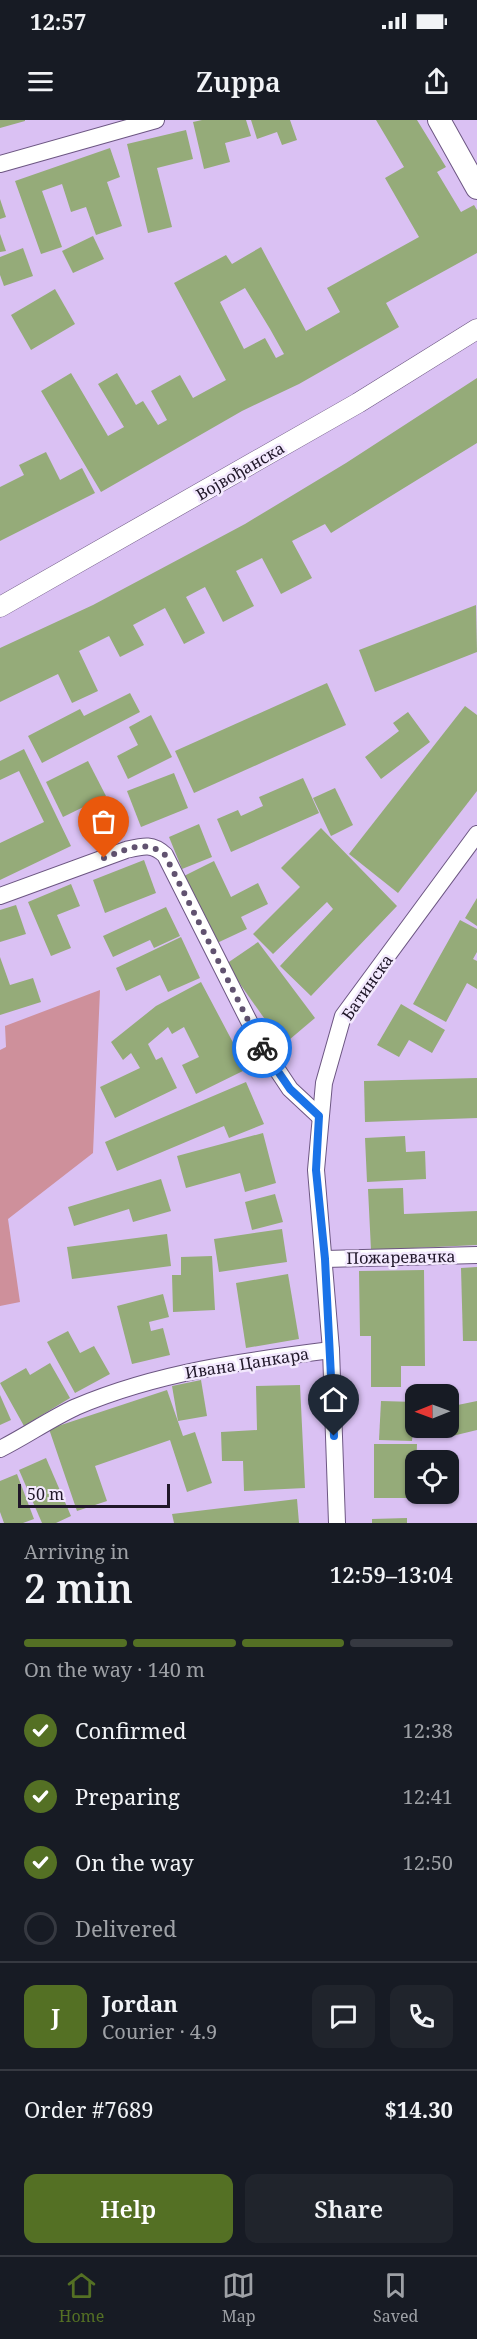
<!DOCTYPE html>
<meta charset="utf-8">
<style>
:root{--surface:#171b24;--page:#20242c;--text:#f1f3f6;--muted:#9ea1a6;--line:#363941;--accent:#547024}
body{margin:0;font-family:"Noto Serif",serif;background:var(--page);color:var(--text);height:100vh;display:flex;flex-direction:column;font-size:22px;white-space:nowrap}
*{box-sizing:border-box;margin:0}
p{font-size:20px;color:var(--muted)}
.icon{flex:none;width:33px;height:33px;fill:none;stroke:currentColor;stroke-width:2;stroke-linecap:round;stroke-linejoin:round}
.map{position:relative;height:1403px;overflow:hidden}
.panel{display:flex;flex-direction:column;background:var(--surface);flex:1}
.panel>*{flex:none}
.needle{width:39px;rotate:269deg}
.tools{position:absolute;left:405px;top:1264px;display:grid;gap:12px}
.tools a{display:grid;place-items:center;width:54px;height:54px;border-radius:12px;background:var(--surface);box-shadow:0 2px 4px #0004;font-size:30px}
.scale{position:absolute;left:18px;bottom:15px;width:152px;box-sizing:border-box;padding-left:6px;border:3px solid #201729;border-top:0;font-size:16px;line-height:21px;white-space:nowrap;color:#201729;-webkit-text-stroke:4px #f3e9fe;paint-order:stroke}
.pin{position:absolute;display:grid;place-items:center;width:51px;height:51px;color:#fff;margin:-62px -26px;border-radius:50% 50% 50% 0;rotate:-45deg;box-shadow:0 0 6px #0007}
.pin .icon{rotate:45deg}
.courier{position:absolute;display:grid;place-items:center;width:60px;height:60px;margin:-30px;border:4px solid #1a73e8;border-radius:50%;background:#fff;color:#222;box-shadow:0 2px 8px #0007}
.summary em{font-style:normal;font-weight:600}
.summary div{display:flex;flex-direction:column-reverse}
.summary{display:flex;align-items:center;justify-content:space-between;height:102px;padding:0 24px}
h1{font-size:39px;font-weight:600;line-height:45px}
.bar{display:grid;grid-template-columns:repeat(4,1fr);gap:9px 6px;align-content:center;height:72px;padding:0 24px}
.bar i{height:8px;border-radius:4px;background:var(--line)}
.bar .current{background:var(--accent)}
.bar p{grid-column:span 4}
.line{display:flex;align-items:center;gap:15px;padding:0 24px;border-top:2px solid var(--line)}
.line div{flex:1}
.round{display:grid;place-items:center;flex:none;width:63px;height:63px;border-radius:12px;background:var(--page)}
ol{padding:0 24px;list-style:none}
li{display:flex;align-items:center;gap:18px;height:66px}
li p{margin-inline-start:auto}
li .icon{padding:6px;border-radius:50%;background:var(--accent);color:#fff;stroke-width:4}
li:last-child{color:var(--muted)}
li i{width:33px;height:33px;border:3px solid var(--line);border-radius:50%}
.primary-button{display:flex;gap:12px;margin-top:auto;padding:12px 24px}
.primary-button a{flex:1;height:69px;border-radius:12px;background:var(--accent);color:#fff;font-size:24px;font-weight:600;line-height:69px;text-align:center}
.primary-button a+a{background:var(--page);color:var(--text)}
.status{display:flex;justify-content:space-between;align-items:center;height:42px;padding:0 30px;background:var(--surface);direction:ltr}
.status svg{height:16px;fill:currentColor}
header{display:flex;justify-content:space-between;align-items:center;height:78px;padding:0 24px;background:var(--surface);font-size:27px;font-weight:600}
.tab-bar{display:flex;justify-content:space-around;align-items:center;height:84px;border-top:2px solid var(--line);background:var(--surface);font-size:16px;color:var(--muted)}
.tab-bar a{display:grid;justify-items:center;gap:3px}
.tab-bar .current{color:var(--accent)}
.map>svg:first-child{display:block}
.green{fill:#ce909b}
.building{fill:#95ab79;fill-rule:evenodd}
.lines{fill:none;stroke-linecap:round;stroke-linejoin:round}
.minor-casing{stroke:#6c5682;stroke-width:18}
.tertiary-casing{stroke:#6c5682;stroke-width:21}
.secondary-casing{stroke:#6c5682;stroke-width:24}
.minor{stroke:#fff;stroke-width:16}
.tertiary{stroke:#fff;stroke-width:20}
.secondary{stroke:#fff;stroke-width:22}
.done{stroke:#615270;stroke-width:6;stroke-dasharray:0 10.8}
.route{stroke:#1a73e8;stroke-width:8}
.labels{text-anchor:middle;stroke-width:5;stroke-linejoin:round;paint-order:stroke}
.street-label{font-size:16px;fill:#201729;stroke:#f3e9fe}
</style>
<div class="status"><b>12:57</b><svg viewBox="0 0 49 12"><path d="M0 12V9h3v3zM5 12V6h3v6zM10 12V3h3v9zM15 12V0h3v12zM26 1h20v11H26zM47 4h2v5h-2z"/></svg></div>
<header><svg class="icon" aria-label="menu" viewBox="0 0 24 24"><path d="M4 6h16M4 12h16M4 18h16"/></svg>Zuppa<svg class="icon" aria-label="share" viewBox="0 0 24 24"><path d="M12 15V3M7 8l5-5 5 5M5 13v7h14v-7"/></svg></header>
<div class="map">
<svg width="477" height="1403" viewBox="0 0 477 1403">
<rect width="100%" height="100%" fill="#dac1f3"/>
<path class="green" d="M100,870L93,1033L8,1099L20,1182L0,1186V930L6,927L5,906Z"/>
<g class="building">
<path d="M0,0H25V1L0,8Z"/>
<path d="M202,0H246L251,16L225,23L230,42L204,49L193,2Z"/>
<path d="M251,0H290L297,20L282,25L277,12L257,19Z"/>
<path d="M376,0H417L446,47L437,52L461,92L474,85L477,90V133L386,183L399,207L299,264L242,291L101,372L41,271L71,253L108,316L124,307L98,264L117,253L136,285L143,281L158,305L167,300L151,271L180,255L193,278L226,260L174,163L226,135L232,144L261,127L306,211L340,192L327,168L419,117L385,58L404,47ZM245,168L270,209L284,234L276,238L265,218L244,229L220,182Z"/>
<path d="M186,10L193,39L157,48L172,107L148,113L127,24Z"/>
<path d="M110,28L120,57L107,62L122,106L96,115L86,87L71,92L62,64L42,71L62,127L41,134L15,61Z"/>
<path d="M0,79L6,97L0,99Z"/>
<path d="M0,114L6,131L0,132Z"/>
<path d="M93,116L104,139L73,153L62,131Z"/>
<path d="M23,128L33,156L4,166L0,155V137Z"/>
<path d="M55,169L75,204L31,230L11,195Z"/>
<path d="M477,258V323L331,413L325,404L292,421L312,458L281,474L262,438L236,451L254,486L223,502L205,467L186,477L205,513L184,524L165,488L133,505L144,525L120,537L109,516L79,531L98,571L72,583L58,554L0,582V528L93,485L245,404L346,343Z"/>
<path d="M46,332L60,360L82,348L95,373L0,421V367L24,355L19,345Z"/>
<path d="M476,485L477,532L375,572L359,530Z"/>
<path d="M327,563L346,605L194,673L175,631Z"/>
<path d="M130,573L140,592L42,643L28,616L80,589L84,596Z"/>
<path d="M465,586L477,595V671L398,773L349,734Z"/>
<path d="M408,592L430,622L381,659L365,637L399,611L393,603Z"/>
<path d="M151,595L172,637L128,659L117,636L138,625L129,607Z"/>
<path d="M24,629L71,726L0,760V723L44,702L19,651L0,660V641Z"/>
<path d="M88,641L106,676L63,697L46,662Z"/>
<path d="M174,653L188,688L141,707L127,671Z"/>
<path d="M303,658L319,693L231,732L217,699L238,690L241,696L263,686L259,677Z"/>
<path d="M335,668L353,705L331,716L313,678Z"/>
<path d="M199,704L212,737L182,749L169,717Z"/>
<path d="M321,708L397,786L311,876L280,846L333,789L327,782L273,834L253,814L300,767L281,748Z"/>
<path d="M144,740L156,773L105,793L93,760Z"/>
<path d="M214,741L231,777L258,763L268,784L241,797L247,809L217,823L184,756Z"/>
<path d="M71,764L80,786L57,795L71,828L51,836L28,782Z"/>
<path d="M477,778V806L465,798Z"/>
<path d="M16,785L26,814L0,822V790Z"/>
<path d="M166,787L180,816L154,828L150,820L113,837L103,816Z"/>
<path d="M460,800L477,809V832L473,839L477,841V869L467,863L446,902L413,884Z"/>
<path d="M181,817L200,858L168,872L160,855L126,871L116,848Z"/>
<path d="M258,822L315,898L283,925L226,844Z"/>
<path d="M0,837L10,865L33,858L41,882L0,895Z"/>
<path d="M201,862L247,949L196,974L182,945L199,937L184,907L172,914L168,907L148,924L156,940L162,937L177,968L115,998L100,967L140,948L131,933L123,940L111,922L156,886Z"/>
<path d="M401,884L445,910L432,933L409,920L399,937L377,925Z"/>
<path d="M477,958V998L365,1002L364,961Z"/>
<path d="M246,962L264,1004L229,1018L224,1006L117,1051L105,1022Z"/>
<path d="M263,1013L276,1063L245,1072L240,1053L186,1068L177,1036Z"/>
<path d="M405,1016L406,1032L425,1031L426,1059L367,1062L365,1018Z"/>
<path d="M161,1059L171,1091L133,1102L129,1089L74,1106L68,1087Z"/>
<path d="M403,1068L404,1094L477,1091V1125L371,1130L368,1069Z"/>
<path d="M275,1074L283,1102L252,1110L245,1082Z"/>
<path d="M282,1109L287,1142L219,1152L214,1119Z"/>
<path d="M167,1114L171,1146L72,1159L67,1127Z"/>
<path d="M212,1136L215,1190L173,1192L172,1155H181V1137Z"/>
<path d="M477,1147V1221H463L461,1148Z"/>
<path d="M424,1150L425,1246H401V1267H371V1216H360L359,1151Z"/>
<path d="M288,1154L299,1219L246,1228L236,1163Z"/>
<path d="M163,1174L169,1197L149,1202L151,1211L163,1208L170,1235L132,1244L117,1186Z"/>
<path d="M68,1211L80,1233L94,1226L110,1254L75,1273L47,1222Z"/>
<path d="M50,1243L70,1278L24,1306L0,1263L26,1248L30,1255Z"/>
<path d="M201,1260L207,1296L178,1301L172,1266Z"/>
<path d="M300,1265L305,1368L244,1371L243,1341H222L221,1312L257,1310L256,1266Z"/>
<path d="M167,1270L183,1316L195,1312L212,1363L187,1372L170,1320L95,1346L107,1381L77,1391L49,1309Z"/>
<path d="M0,1275L11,1300L0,1305Z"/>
<path d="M381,1281L416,1282L412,1321L379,1320Z"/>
<path d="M477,1281V1310L444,1318L442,1308H448V1287Z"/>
<path d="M374,1324H417L416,1354L408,1353L409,1378H374Z"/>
<path d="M46,1338L71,1396L56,1403H42L19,1350Z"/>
<path d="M17,1354L34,1399L23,1403H4L0,1392V1361Z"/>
<path d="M297,1379L299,1403H174L172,1394Z"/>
<path d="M407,1398V1403H372V1399Z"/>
</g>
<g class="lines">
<defs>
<g id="minor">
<path d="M0,44L156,0"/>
<path d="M0,776L126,730C143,726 152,723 165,735L262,927L290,969L319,996"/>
<path d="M325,1139L477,1135"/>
<path d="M0,1329C26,1316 50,1299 76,1287C158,1252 244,1241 331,1230"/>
<path d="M337,1403L331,1230L316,1050L324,963L343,896L477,714"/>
</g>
<path id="tertiary" d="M0,487L358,283L477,209"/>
<path id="secondary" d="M439,0L477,68"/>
</defs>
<use href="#minor" class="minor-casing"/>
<use href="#tertiary" class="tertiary-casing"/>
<use href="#secondary" class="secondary-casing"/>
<use href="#minor" class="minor"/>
<use href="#tertiary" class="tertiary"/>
<use href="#secondary" class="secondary"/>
</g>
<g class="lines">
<path class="done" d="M104,738C126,730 146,718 165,735L262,928"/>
<path class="route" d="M262,928L290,969L319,996L316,1050L325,1139L334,1316"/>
</g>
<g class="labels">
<g class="street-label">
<text transform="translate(240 351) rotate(-30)" y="6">Војвођанска</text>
<text transform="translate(367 867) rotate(-55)" y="6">Батинска</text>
<text transform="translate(401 1137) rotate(-1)" y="6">Пожаревачка</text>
<text transform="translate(247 1243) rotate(-9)" y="6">Ивана Цанкара</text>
</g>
</g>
</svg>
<div class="tools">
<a><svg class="needle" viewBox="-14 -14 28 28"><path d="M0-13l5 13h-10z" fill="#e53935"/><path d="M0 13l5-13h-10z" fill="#9ea1a6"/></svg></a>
<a><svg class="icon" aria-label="locate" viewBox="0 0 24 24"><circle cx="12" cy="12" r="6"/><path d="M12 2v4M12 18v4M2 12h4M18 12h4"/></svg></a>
</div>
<div class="scale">50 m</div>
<div class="pin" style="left:104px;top:738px;background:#ea580c"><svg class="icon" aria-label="bag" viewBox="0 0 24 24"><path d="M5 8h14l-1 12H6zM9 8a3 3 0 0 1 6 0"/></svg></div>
<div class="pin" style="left:334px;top:1316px;background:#1f2937"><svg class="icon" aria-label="home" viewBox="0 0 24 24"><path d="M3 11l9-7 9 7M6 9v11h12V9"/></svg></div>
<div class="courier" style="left:262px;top:928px"><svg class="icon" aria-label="bike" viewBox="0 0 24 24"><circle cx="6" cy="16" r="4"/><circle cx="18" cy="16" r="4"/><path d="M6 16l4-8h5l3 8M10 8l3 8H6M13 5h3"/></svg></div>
</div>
<section class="panel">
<div class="summary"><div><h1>2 min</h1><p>Arriving in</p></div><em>12:59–13:04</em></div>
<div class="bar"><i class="current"></i><i class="current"></i><i class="current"></i><i></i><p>On the way · 140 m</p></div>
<ol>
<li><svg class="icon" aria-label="check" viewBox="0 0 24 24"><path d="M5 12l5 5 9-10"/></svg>Confirmed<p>12:38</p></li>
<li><svg class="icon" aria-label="check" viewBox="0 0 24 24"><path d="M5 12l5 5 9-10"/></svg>Preparing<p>12:41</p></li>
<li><svg class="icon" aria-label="check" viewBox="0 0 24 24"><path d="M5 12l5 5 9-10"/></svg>On the way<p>12:50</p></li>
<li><i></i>Delivered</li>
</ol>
<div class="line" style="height:108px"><b class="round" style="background:var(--accent);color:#fff">J</b><div><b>Jordan</b><p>Courier · 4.9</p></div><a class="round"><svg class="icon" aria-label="chat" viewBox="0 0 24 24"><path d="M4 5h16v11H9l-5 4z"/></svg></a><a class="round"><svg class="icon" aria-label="phone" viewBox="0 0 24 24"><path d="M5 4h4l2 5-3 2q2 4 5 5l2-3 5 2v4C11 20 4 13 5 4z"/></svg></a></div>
<div class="line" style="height:78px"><div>Order #7689</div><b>$14.30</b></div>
<div class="primary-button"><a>Help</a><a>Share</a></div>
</section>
<nav class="tab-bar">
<a class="current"><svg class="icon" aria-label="home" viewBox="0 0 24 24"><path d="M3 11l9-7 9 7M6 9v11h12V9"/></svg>Home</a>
<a><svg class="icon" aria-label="map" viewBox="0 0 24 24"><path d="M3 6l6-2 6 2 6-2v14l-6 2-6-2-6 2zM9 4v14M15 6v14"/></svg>Map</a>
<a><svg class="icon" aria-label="saved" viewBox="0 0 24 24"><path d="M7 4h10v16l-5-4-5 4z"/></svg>Saved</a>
</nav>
